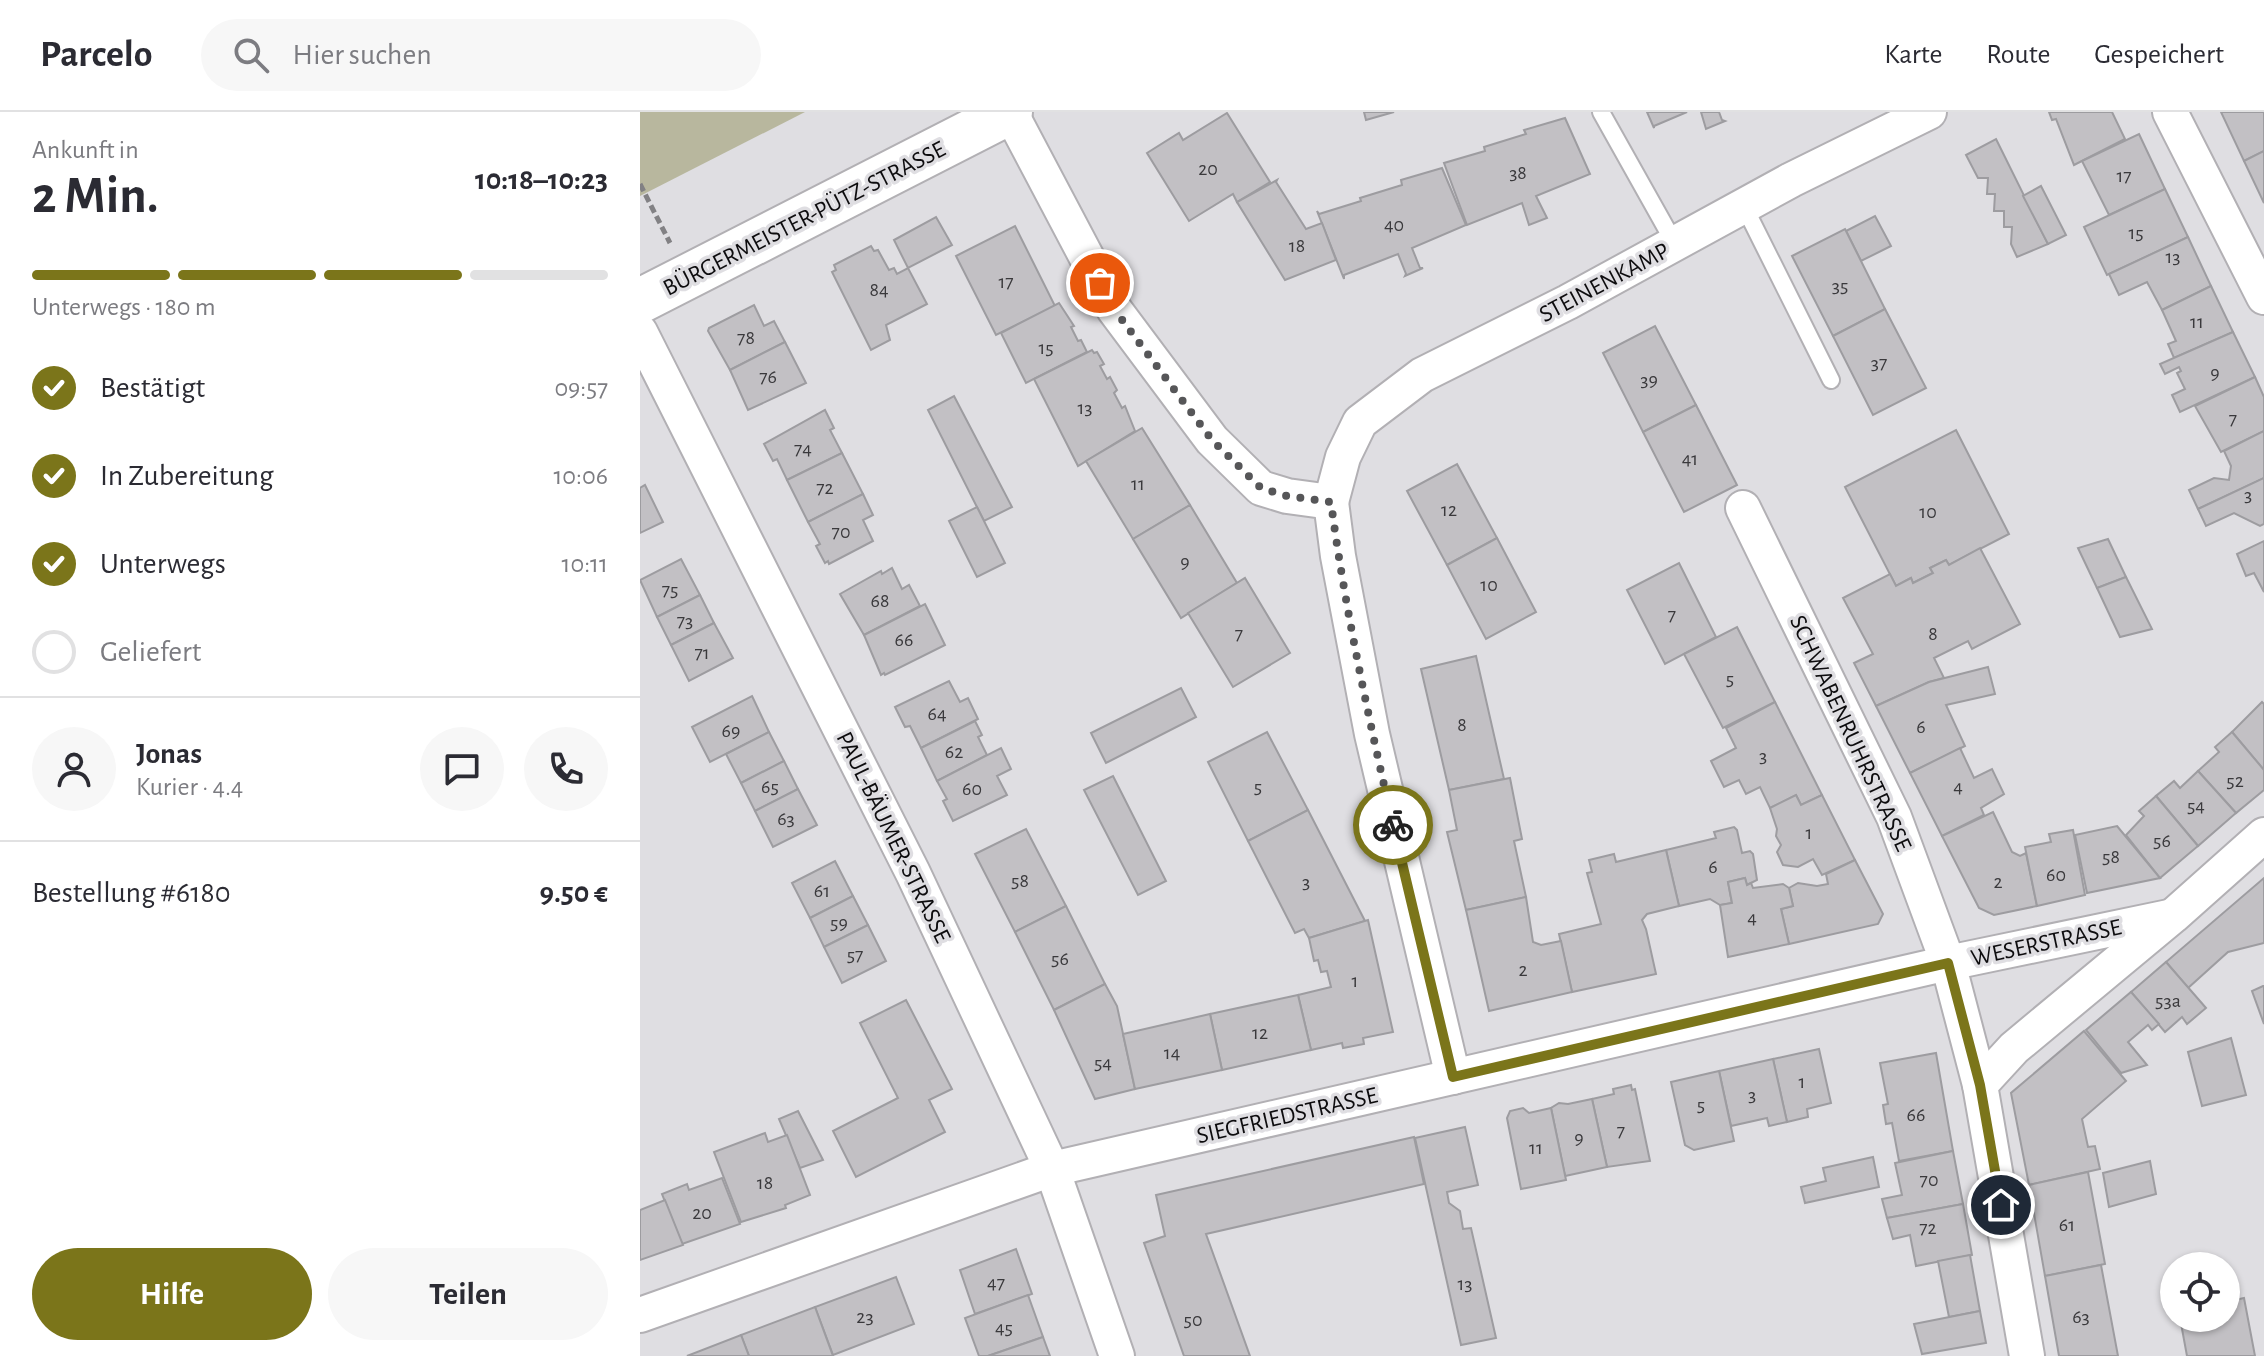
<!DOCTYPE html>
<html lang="de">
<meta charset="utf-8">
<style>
:root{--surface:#fff;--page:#f7f7f7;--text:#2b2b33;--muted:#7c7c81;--line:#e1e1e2;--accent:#7b751a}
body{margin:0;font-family:"Alegreya Sans",sans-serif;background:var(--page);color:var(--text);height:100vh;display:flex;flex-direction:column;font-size:30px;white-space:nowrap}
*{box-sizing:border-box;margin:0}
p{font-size:26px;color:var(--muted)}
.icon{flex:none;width:44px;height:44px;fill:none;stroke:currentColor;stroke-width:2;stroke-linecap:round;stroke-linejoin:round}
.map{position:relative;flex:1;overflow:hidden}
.panel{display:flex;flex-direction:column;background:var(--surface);width:640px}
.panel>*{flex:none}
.buttons{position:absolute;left:1520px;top:1140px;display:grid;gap:16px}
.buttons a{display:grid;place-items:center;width:80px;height:80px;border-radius:50%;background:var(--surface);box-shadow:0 2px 6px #0004;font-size:40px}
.pin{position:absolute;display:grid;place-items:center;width:68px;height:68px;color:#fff;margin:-34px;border:4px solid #fff;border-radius:50%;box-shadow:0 2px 8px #0007}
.courier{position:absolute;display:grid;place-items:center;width:80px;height:80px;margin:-40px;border:6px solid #7b751a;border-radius:50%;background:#fff;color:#222;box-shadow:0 2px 10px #0007}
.overview em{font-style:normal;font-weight:700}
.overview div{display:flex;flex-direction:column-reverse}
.overview{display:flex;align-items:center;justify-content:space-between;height:136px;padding:0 32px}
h1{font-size:52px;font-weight:700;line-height:60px}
.bar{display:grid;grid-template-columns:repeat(4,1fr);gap:12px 8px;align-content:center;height:96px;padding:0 32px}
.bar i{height:10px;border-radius:6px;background:var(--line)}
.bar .on{background:var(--accent)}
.bar p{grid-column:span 4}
.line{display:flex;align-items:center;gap:20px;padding:0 32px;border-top:2px solid var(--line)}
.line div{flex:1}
.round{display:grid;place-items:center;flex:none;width:84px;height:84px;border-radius:42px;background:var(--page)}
ol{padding:0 32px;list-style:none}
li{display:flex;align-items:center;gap:24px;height:88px}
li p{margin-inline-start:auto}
li .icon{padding:8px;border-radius:50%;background:var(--accent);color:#fff;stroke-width:4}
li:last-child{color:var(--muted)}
li i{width:44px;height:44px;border:4px solid var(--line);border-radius:50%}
.primary-button{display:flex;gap:16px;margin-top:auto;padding:16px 32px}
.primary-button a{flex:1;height:92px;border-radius:48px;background:var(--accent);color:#fff;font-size:32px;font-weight:700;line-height:92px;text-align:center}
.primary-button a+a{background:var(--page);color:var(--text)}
header{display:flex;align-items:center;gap:48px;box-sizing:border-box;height:112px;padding:0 40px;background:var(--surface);border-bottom:2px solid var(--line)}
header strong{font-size:38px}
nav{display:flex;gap:44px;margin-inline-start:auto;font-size:28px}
.search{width:560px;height:72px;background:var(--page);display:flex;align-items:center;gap:20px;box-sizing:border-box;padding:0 28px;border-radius:44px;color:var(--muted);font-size:30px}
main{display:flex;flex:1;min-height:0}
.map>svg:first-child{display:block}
.green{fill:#b8b79e}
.building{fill:#c2c0c4;stroke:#9d9ca0;stroke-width:2}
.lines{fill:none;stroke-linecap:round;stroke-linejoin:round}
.service-casing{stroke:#b2b0b4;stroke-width:20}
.minor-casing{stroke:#b2b0b4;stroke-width:38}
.secondary-casing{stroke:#b2b0b4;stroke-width:48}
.path{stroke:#828184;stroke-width:5;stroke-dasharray:8 4;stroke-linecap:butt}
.service{stroke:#fff;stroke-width:16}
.minor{stroke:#fff;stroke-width:34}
.secondary{stroke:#fff;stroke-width:44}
.done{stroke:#565658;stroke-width:8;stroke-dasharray:0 14.4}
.route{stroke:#7b751a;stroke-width:10}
.labels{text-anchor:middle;stroke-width:7;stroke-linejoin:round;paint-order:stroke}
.number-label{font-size:20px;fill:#3a393c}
.street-label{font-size:24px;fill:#0d0c0e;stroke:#dfdee2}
</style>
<header>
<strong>Parcelo</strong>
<div class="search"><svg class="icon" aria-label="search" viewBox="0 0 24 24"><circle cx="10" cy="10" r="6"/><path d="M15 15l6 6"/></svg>Hier suchen</div>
<nav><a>Karte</a><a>Route</a><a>Gespeichert</a></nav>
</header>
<main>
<section class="panel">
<div class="overview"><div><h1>2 Min.</h1><p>Ankunft in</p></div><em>10:18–10:23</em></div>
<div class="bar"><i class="on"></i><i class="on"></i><i class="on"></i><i></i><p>Unterwegs · 180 m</p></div>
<ol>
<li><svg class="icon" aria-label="check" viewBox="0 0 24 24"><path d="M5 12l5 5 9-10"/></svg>Bestätigt<p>09:57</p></li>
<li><svg class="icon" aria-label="check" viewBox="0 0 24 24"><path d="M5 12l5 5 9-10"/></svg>In Zubereitung<p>10:06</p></li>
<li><svg class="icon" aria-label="check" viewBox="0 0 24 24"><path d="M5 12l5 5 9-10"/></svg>Unterwegs<p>10:11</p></li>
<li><i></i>Geliefert</li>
</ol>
<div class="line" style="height:144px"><a class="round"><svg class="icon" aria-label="person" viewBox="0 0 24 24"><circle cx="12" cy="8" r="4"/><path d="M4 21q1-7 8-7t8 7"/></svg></a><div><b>Jonas</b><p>Kurier · 4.4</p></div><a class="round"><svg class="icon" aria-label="chat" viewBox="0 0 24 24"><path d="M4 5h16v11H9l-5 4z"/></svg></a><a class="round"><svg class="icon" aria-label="phone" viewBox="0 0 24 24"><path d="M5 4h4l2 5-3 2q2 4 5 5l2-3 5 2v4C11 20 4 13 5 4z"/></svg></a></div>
<div class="line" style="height:104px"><div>Bestellung #6180</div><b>9.50 €</b></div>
<div class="primary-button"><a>Hilfe</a><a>Teilen</a></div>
</section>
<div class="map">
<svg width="1624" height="1244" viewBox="0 0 1624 1244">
<rect width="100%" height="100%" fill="#dfdee2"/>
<path class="green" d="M0,0H165L0,84Z"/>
<g class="building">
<path d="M724,0H754L726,8Z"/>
<path d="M1007,0H1047L1014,14V16Z"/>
<path d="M1061,0H1079L1082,8L1085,9L1066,17Z"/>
<path d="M1409,0H1472L1485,27L1434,53L1416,7L1412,8Z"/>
<path d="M1581,0H1624V39L1604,49Z"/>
<path d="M587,1L630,70L597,90L593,82L549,109L507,41L539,21L543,28Z"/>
<path d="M925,6L950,62L896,84L907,106L889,113L882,91L827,113L804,51L845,39L844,35L886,22L884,18Z"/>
<path d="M1499,22L1525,77L1469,103L1442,49Z"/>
<path d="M1356,27L1408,132L1377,145L1371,132L1372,115H1364V99H1354L1355,82H1347L1348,66H1338L1326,43Z"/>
<path d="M1624,39V91L1604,49Z"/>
<path d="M802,56L826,113L772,136L780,156H783L765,164L766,162L758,142L704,163V167L677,99L679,102L721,89L720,86L762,73L761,68Z"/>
<path d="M637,68L636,70L666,117L682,111L696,148L645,168L597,90Z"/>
<path d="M1401,74L1426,123L1408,132L1383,84Z"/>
<path d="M1525,77L1548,125L1467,163L1444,115Z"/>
<path d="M1235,104L1251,134L1221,149L1206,119Z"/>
<path d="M296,105L312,133L268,156L254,128Z"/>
<path d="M375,114L415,194L356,223L316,144Z"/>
<path d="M1205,117L1245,197L1193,224L1152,144Z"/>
<path d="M1548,125L1571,174L1522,198L1507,170L1479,183L1469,162Z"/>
<path d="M231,134L234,139L238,138L249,158L254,156L257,162L268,156L287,192L246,213L250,228L231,238L192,160L196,158L194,153Z"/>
<path d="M1571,174L1593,220L1534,246L1528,232L1536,229L1522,198Z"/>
<path d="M419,191L434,214L431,215L438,229L441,228L447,240L386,271L361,221Z"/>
<path d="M114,193L124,214L134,209L145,230L90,258L68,219L69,216Z"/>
<path d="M1245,197L1286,276L1233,303L1193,224Z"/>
<path d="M1015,214L1056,293L1003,320L963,241Z"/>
<path d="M1593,220L1615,265L1540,300L1532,283L1545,277L1537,261L1541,259L1539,255L1525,262L1520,252Z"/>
<path d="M145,230L166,271L108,298L90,258Z"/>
<path d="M452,238L454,241L457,240L464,252L460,254L467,267L470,265L477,278L474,281L482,296L485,294L495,319L438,354L394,267Z"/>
<path d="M1615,265L1624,285V319L1581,340L1555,294Z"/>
<path d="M314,284L372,395L344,409L288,298Z"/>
<path d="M1056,293L1097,373L1044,400L1003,320Z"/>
<path d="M185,298L194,316L190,318L202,341L147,368L137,347L133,349L124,332Z"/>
<path d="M502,316L550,393L493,427L446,349Z"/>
<path d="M1316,318L1369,422L1309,453L1306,448L1290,456L1293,461L1273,471L1271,466L1256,474L1205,375Z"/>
<path d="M1624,319V366L1558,397L1549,378L1574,366L1589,368L1591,354L1584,339Z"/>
<path d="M202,341L223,382L168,410L147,368Z"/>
<path d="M817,352L857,426L807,453L767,379Z"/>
<path d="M1624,366V412L1620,414L1594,401L1566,414L1558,397Z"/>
<path d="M5,373L23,410L0,421V376Z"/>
<path d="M223,382L233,403L223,408L233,429L189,452L188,449L185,451L176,434L180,432L168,410Z"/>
<path d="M550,393L597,471L541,506L493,427Z"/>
<path d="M337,395L365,451L337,465L309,409Z"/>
<path d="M857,426L896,500L846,527L807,453Z"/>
<path d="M1468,427L1486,465L1457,476L1438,436Z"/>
<path d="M1624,429V480L1614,461L1606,464L1597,442Z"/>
<path d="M1340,436L1380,512L1332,537L1328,529L1294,546L1304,566L1289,570L1236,594L1214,551L1233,542L1203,486L1250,462L1256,474L1271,466L1273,471L1293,461L1290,456L1306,448L1309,453Z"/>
<path d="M41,447L60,483L17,505L0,468Z"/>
<path d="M1039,451L1076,525L1025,552L987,478Z"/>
<path d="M252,456L262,477L269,473L280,494L224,523L200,482L241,459L242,462Z"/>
<path d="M1486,465L1512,517L1480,525L1457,476Z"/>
<path d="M605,466L650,541L593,575L548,501Z"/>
<path d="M60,483L74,511L31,533L17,505Z"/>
<path d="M285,492L305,533L245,563L244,561L241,563L224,523Z"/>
<path d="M74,511L93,546L49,569L31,533Z"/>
<path d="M1097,515L1135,590L1083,616L1044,542Z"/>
<path d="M836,544L864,667L809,678L781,557Z"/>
<path d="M1348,555L1355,582L1306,593L1325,634L1270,661L1236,594L1289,570Z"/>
<path d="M309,569L320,590L328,586L338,607L281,636L270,614L265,615L255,595Z"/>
<path d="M541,576L556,605L466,651L451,621Z"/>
<path d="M112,584L129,620L70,650L52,615Z"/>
<path d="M1135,590L1182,683L1161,693L1156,683L1130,696L1120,675L1106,682L1099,668L1084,675L1071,649L1096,636L1086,616Z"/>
<path d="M1622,590L1624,592V658L1592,620Z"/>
<path d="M335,609L342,623L338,625L347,643L297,669L281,636Z"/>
<path d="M129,620L144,649L101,671L86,642Z"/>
<path d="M627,620L668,698L608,729L568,650Z"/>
<path d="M1592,620L1624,658V678L1596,701L1558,659L1579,640L1575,635Z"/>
<path d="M361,636L371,657L357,664L367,683L313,709L303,689L307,687L297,669Z"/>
<path d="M1320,636L1334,666L1352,657L1364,682L1341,696L1344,703L1302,724L1270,661Z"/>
<path d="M144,649L158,677L115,699L101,671Z"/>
<path d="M1558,659L1596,701L1558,734L1516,684L1534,669L1540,676Z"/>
<path d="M473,664L526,769L498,783L444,678Z"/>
<path d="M870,666L882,727L874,729L886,785L826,798L807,720L817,718L809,678Z"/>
<path d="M158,677L177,713L133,735L115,699Z"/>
<path d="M1156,683L1161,693L1182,683L1215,748L1182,763L1173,747L1158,755L1143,753L1137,740L1141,733L1136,724L1137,717L1130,696Z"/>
<path d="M1516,684L1558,734L1520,766L1486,723L1504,704L1499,699Z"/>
<path d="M668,698L725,809L669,826L664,817L655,821L608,729Z"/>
<path d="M1353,700L1372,740L1380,744L1386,741L1397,794L1354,803L1339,796L1302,724Z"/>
<path d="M1477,714L1520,766L1447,781L1435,723Z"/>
<path d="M1094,715L1097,718L1102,741L1110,739L1113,742L1117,768L1107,773L1105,766L1088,770L1092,791L1080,793L1070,787L1039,794L1026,738L1076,726L1074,720Z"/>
<path d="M386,717L426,794L375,820L335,742Z"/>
<path d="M1433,718L1445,783L1397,794L1385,735L1411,730L1409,722Z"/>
<path d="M1026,738L1039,794L1007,802L1002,808L1006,817L1016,862L932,880L919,822L961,812L947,761L952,760L949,748L974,742L976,750Z"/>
<path d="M1215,748L1243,802L1238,812L1149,832L1141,797L1153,794L1149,776L1158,771L1177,774L1188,772L1186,762Z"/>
<path d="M195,749L213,784L170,806L152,771Z"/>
<path d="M1105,766L1107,773L1111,771L1113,776L1143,772L1149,776L1153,794L1141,797L1149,832L1088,845L1080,793L1092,791L1088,770Z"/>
<path d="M1624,766V831L1588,840L1548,876L1526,850Z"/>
<path d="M213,784L228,813L184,835L170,806Z"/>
<path d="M886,785L893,830L901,833L921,829L932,880L849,899L826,798Z"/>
<path d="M426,794L465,872L414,898L375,820Z"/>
<path d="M728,808L753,920L723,926L724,932L703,936L702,931L671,938L658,883L691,875L687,859L681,860L678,848L674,849L669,826Z"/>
<path d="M228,813L246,849L202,871L184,835Z"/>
<path d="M1526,850L1566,896L1547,912L1542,905L1525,920L1491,880Z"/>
<path d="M465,872L477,894L495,977L455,987L414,898Z"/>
<path d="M1623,874H1624V912L1612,879Z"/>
<path d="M1491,880L1519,912L1512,918L1508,913L1488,930L1507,953L1481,961L1446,918Z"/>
<path d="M658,883L671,938L582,958L570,902Z"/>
<path d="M266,888L312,977L289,988L305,1020L216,1065L193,1019L258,986L220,911Z"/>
<path d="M570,902L582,958L495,977L483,922Z"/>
<path d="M1444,919L1486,969L1442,1007L1448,1035L1455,1034L1460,1057L1389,1073L1371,981Z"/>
<path d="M1591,926L1606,983L1562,994L1548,940Z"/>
<path d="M1179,937L1191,991L1167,997L1168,1005L1147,1010L1133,947Z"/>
<path d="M1296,941L1313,1039L1259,1049L1252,1011L1246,1012L1243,993L1248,992L1240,951Z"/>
<path d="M1133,947L1147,1010L1129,1014L1127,1006L1091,1014L1079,959Z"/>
<path d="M1079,959L1094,1029L1054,1038L1045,1033L1031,970Z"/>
<path d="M991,973L992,978L995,977L1010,1049L967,1055L952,987L974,982L973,977Z"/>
<path d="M952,987L967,1055L925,1064L911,996L919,991L928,992Z"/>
<path d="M883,996L889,1001L911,996L926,1068L881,1077L867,1006L870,999Z"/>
<path d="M158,999L183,1048L160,1056L139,1007Z"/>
<path d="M825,1015L838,1073L807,1080L809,1091L820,1099L823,1117L831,1116L856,1226L821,1233L775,1026Z"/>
<path d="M125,1021L128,1030L147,1023L170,1083L145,1093L146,1096L101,1110L74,1040Z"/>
<path d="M774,1025L784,1072L566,1122L610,1244H544L504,1131L525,1124L516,1083Z"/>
<path d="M1313,1039L1323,1092L1247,1106L1242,1087L1262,1083L1255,1051Z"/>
<path d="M1233,1045L1239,1075L1165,1091L1161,1075L1186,1069L1183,1056Z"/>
<path d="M1510,1049L1516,1082L1469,1095L1463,1061Z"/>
<path d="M1448,1060L1465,1152L1405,1164L1389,1073Z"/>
<path d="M82,1066L100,1112L42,1132L22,1082L47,1072L49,1078Z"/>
<path d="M25,1088L43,1133L0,1148V1098Z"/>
<path d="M1323,1092L1332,1143L1276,1154L1270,1123L1253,1127L1247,1106Z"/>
<path d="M376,1137L392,1182L335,1202L320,1158Z"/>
<path d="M1330,1143L1340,1199L1309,1205L1298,1149Z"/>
<path d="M1461,1153L1478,1244H1419L1405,1164Z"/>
<path d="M256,1165L274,1212L193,1243L175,1195Z"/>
<path d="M388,1183L403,1225L348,1244H339L325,1206Z"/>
<path d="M1604,1186L1615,1244H1547L1540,1206H1586V1190Z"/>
<path d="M175,1195L193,1244H109L101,1223Z"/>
<path d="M1340,1199L1346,1231L1282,1242L1274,1212Z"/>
<path d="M101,1223L109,1244H47Z"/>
<path d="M403,1225L410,1244H348Z"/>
</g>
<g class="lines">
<defs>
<g id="service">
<path d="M961,0L1035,132"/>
<path d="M1104,94L1191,268"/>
</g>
<g id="minor">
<path d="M370,0L474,197L572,328L621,376L647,384L691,390L698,444L732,622L813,965"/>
<path d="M1530,0L1624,185"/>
<path d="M0,220L273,761L412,1057L477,1244"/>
<path d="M691,390L703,345L720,310L782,263L928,190L1151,68L1289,0"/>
<path d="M1340,973L1308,851L1529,805"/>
<path d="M0,1203L412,1057L1308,851L1254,705L1103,396"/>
<path d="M1387,1244L1340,973L1374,936L1533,804L1624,723"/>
</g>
<path id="secondary" d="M0,189L370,0"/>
</defs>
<use href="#service" class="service-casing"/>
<use href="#minor" class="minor-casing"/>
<use href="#secondary" class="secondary-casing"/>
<path class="path" d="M0,72L30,131"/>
<use href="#service" class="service"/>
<use href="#minor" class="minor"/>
<use href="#secondary" class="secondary"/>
</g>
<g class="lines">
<path class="done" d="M460,171L474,197L572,328L621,376L647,384L691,390C705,498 729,607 753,713"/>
<path class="route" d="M753,713L813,965L1308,851L1340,973L1361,1093"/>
</g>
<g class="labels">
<g class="number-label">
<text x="568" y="63">20</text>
<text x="878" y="67">38</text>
<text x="1484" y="70">17</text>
<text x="754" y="119">40</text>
<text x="1496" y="127">15</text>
<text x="657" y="140">18</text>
<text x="1533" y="151">13</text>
<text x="366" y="176">17</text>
<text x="1200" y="180">35</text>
<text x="239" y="184">84</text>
<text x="1557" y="216">11</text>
<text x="106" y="232">78</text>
<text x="406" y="242">15</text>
<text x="1239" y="257">37</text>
<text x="1575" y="267">9</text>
<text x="128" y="271">76</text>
<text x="1009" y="274">39</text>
<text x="445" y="302">13</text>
<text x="1593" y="313">7</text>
<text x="163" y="343">74</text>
<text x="1050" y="353">41</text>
<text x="498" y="378">11</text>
<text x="185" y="382">72</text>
<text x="1608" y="389">3</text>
<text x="809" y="404">12</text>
<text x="1288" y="406">10</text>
<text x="201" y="426">70</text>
<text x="545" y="456">9</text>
<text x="849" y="479">10</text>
<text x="30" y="484">75</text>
<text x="240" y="495">68</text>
<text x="1032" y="509">7</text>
<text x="45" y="515">73</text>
<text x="599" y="528">7</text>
<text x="1293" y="528">8</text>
<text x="264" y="534">66</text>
<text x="62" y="547">71</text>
<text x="1090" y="573">5</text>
<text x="297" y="608">64</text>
<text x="822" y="619">8</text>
<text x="1281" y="621">6</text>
<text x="91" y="625">69</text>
<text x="314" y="646">62</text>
<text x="1123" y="650">3</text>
<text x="1595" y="675">52</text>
<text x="130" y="681">65</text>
<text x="618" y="681">5</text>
<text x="1318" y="681">4</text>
<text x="332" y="683">60</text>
<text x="1556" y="700">54</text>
<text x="146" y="713">63</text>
<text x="1169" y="727">1</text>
<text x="1522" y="735">56</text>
<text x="1471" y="751">58</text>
<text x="1073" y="761">6</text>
<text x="1416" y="769">60</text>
<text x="380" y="775">58</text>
<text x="666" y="776">3</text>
<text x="1358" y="776">2</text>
<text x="182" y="785">61</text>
<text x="1112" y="812">4</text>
<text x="199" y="817">59</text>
<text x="215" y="849">57</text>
<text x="420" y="853">56</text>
<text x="883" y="864">2</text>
<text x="715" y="875">1</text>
<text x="1528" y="895">53a</text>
<text x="620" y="927">12</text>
<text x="532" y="947">14</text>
<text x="463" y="957">54</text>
<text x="1162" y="976">1</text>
<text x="1112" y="989">3</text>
<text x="1061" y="999">5</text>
<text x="1276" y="1009">66</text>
<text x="981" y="1025">7</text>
<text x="939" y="1032">9</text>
<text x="896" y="1042">11</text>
<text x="1289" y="1074">70</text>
<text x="125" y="1077">18</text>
<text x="62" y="1107">20</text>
<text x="1427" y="1119">61</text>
<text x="1288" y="1122">72</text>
<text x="356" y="1177">47</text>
<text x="825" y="1178">13</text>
<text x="225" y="1211">23</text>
<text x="1441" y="1211">63</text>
<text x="553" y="1214">50</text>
<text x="364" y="1222">45</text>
</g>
<g class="street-label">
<text transform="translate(164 106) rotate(-27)" y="8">BÜRGERMEISTER-PÜTZ-STRASSE</text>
<text transform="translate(964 170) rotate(-28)" y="8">STEINENKAMP</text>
<text transform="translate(1211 621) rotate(65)" y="8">SCHWABENRUHRSTRASSE</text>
<text transform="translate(254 725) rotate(64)" y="8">PAUL-BÄUMER-STRASSE</text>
<text transform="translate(1406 830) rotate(-12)" y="8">WESERSTRASSE</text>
<text transform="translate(647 1003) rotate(-13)" y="8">SIEGFRIEDSTRASSE</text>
</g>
</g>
</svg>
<div class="buttons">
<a><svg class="icon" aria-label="locate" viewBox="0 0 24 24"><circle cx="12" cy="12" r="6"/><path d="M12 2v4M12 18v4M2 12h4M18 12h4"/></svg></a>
</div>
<div class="pin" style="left:460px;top:171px;background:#ea580c"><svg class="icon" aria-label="bag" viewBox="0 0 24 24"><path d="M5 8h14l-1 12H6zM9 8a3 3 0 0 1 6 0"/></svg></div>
<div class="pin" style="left:1361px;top:1093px;background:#1f2937"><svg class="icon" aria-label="home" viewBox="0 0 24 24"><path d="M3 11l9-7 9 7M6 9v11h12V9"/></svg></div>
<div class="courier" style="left:753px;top:713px"><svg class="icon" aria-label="bike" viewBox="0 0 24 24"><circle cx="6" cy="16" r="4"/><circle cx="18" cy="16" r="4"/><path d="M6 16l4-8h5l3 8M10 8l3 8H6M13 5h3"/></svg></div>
</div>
</main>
